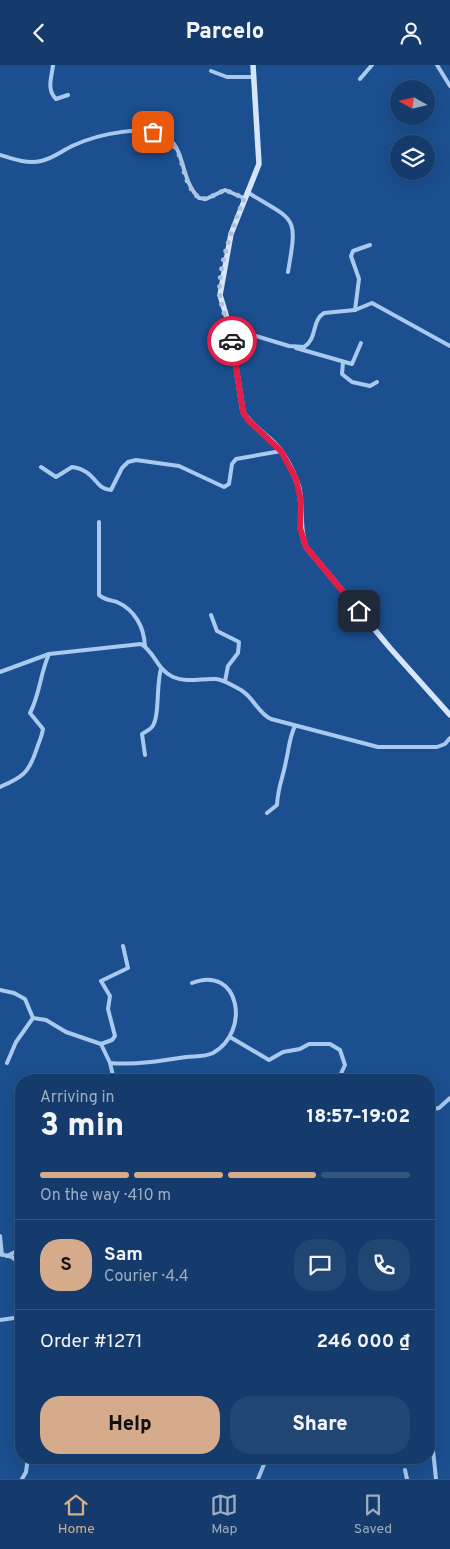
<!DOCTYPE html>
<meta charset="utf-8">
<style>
:root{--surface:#143b6b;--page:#214673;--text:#f1f3f6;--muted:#9dadc1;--line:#33557e;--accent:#d6ab8b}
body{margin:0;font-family:Overpass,sans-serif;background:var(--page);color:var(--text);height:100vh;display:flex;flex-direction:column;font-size:19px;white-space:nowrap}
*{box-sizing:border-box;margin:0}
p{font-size:16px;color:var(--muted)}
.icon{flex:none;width:28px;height:28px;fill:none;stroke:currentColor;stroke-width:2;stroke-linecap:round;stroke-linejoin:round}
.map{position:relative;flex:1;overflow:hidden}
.drawer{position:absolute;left:15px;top:1009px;width:420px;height:390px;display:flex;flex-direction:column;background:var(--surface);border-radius:20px;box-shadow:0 5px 20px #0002,0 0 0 1px var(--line)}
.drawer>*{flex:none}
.needle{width:32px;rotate:278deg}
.tools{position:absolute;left:390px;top:15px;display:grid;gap:10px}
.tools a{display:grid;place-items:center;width:45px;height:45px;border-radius:50%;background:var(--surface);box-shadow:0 5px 20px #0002,0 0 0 1px var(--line);font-size:25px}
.pin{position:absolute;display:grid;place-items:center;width:42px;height:42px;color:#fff;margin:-21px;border-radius:10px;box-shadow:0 2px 8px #0006}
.courier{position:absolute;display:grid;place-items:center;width:50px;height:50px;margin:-25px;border:4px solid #e11d48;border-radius:50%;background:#fff;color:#222;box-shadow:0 1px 6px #0007}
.overview em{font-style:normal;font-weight:800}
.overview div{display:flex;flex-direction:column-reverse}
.overview{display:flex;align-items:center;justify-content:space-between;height:85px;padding:0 25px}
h1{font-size:32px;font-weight:800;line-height:38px}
.bar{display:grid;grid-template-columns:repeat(4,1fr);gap:8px 5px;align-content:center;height:60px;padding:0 25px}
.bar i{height:6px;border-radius:4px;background:var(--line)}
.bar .selected{background:var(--accent)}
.bar p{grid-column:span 4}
.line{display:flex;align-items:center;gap:12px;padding:0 25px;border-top:1px solid var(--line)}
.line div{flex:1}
.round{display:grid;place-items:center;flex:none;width:52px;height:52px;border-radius:20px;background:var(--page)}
.button{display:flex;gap:10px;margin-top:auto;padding:10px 25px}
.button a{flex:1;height:58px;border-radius:20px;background:var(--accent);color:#111;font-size:20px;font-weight:800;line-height:58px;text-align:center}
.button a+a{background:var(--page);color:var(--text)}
header{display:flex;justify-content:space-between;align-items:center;height:65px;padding:0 25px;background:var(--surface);font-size:22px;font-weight:800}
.tabs{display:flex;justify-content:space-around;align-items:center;height:70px;border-top:1px solid var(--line);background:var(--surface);font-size:14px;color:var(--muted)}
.tabs a{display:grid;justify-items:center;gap:2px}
.tabs .selected{color:var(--accent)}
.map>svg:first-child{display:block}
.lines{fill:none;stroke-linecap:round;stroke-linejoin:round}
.minor{stroke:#a9c9ee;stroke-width:4}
.secondary{stroke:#d6e6fa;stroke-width:5.5}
.done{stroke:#afc1d8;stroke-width:5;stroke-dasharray:0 9}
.route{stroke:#e11d48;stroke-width:6}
</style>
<header><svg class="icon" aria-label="back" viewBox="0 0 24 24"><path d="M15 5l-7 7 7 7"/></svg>Parcelo<svg class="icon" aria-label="person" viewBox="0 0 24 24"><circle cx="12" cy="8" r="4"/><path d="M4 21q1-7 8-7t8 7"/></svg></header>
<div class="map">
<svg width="450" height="1414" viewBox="0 0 450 1414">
<rect width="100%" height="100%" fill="#1b4f8f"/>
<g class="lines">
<g class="minor">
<path d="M53,0C52,12 46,24 56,34L68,30"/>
<path d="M437,0L450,21"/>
<path d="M211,6L227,12H254"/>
<path d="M360,14L372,0"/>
<path d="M0,90C13,94 27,99 41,96C52,94 62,86 72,81C96,70 149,56 171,76C184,87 182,117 199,133L206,134L225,125L244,133"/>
<path d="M247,127C296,157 298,149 288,207"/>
<path d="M355,245L359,214L351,191L353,186L370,180"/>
<path d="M230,263L289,281L304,282C318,273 311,256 324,248L355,245L372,238L450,281"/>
<path d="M296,283L352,299L361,278"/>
<path d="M343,297L342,309L352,317L370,321L377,317"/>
<path d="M41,402L56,412L72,402C96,405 95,425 111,425L122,403L128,397L136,395L179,401L224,422L229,419L232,399L236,394L281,386"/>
<path d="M99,457V530C104,535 111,535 117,537C135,545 144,562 145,581"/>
<path d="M211,550L217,566L239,577L238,588L228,601L225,616"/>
<path d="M0,607L49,589L141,579C155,587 157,605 173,612C187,618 202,613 216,614C225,615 233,621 241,625C254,633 258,648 271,654L378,682H437L445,679L450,673"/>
<path d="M145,690L142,669C146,666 150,665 152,662C160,652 156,619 161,604"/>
<path d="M0,722C23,712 29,708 37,683C39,677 42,671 43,664L30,648C40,629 40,609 49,589"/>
<path d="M267,748L277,740C278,721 283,713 286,696C289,684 289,673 295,661"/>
<path d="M0,925L14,928L25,934L33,953L46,955L66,967L101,979L110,998L114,1015"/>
<path d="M230,972L269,995L283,987L300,984L309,979H330L340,985L345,1000L338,1015"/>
<path d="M101,979L112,975L115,971L108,944L110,931L101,916L128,903L123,881"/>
<path d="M7,998L16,977L33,953"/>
<path d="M110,998C136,1000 161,996 186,992C195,991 205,992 213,988C251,967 240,899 192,918"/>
<path d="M429,1045L439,1043L450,1033"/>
<path d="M0,1171L2,1190"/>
<path d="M0,1189L12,1192L21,1200"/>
<path d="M7,1191L21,1184"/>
<path d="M0,1255L21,1252"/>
<path d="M429,1335L432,1342V1375L436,1414"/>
<path d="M21,1350L17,1361L21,1375"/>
<path d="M405,1405L407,1414"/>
<path d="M22,1414L26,1407L28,1392"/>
<path d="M258,1414L267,1392"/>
</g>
<path class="secondary" d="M253,0L259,99L231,169L220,230L230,263L243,347C252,363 270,371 281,386C287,395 293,407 297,417C305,438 297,460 306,482L390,583L450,650"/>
</g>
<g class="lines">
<path class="done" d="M153,67C192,80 174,110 199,133L206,134L225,125L244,133C234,161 217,201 220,231C222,246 229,260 232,276"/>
<path class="route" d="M232,276L243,347L248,355L281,386L296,414L301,436L300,463L306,482L359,546"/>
</g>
</svg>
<div class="tools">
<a><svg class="needle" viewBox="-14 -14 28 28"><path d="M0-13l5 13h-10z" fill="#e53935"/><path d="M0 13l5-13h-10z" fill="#9dadc1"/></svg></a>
<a><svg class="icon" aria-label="layers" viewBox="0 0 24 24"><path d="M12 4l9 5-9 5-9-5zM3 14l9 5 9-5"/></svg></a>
</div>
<div class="pin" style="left:153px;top:67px;background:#ea580c"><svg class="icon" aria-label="bag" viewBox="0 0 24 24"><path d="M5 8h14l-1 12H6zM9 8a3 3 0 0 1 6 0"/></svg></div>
<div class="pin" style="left:359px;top:546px;background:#1f2937"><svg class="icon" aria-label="home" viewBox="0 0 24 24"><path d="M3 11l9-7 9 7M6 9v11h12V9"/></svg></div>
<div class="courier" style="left:232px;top:276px"><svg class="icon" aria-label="car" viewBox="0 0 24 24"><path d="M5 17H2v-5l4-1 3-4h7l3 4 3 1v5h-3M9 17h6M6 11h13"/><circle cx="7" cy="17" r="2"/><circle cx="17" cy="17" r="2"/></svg></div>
<section class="drawer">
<div class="overview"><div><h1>3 min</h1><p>Arriving in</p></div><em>18:57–19:02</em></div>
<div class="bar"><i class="selected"></i><i class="selected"></i><i class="selected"></i><i></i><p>On the way · 410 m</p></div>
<div class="line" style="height:90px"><b class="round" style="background:var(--accent);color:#111">S</b><div><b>Sam</b><p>Courier · 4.4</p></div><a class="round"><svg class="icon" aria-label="chat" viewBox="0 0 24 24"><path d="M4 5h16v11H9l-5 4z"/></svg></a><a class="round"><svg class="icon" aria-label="phone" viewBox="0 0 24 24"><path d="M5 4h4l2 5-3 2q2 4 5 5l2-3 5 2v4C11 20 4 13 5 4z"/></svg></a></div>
<div class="line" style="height:65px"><div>Order #1271</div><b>246 000 ₫</b></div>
<div class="button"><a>Help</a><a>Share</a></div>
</section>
</div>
<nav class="tabs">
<a class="selected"><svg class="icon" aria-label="home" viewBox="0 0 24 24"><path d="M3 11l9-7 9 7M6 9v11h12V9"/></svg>Home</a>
<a><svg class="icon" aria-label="map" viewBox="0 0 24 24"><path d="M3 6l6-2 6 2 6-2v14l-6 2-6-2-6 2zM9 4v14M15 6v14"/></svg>Map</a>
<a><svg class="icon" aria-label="saved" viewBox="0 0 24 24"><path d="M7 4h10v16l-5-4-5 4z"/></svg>Saved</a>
</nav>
